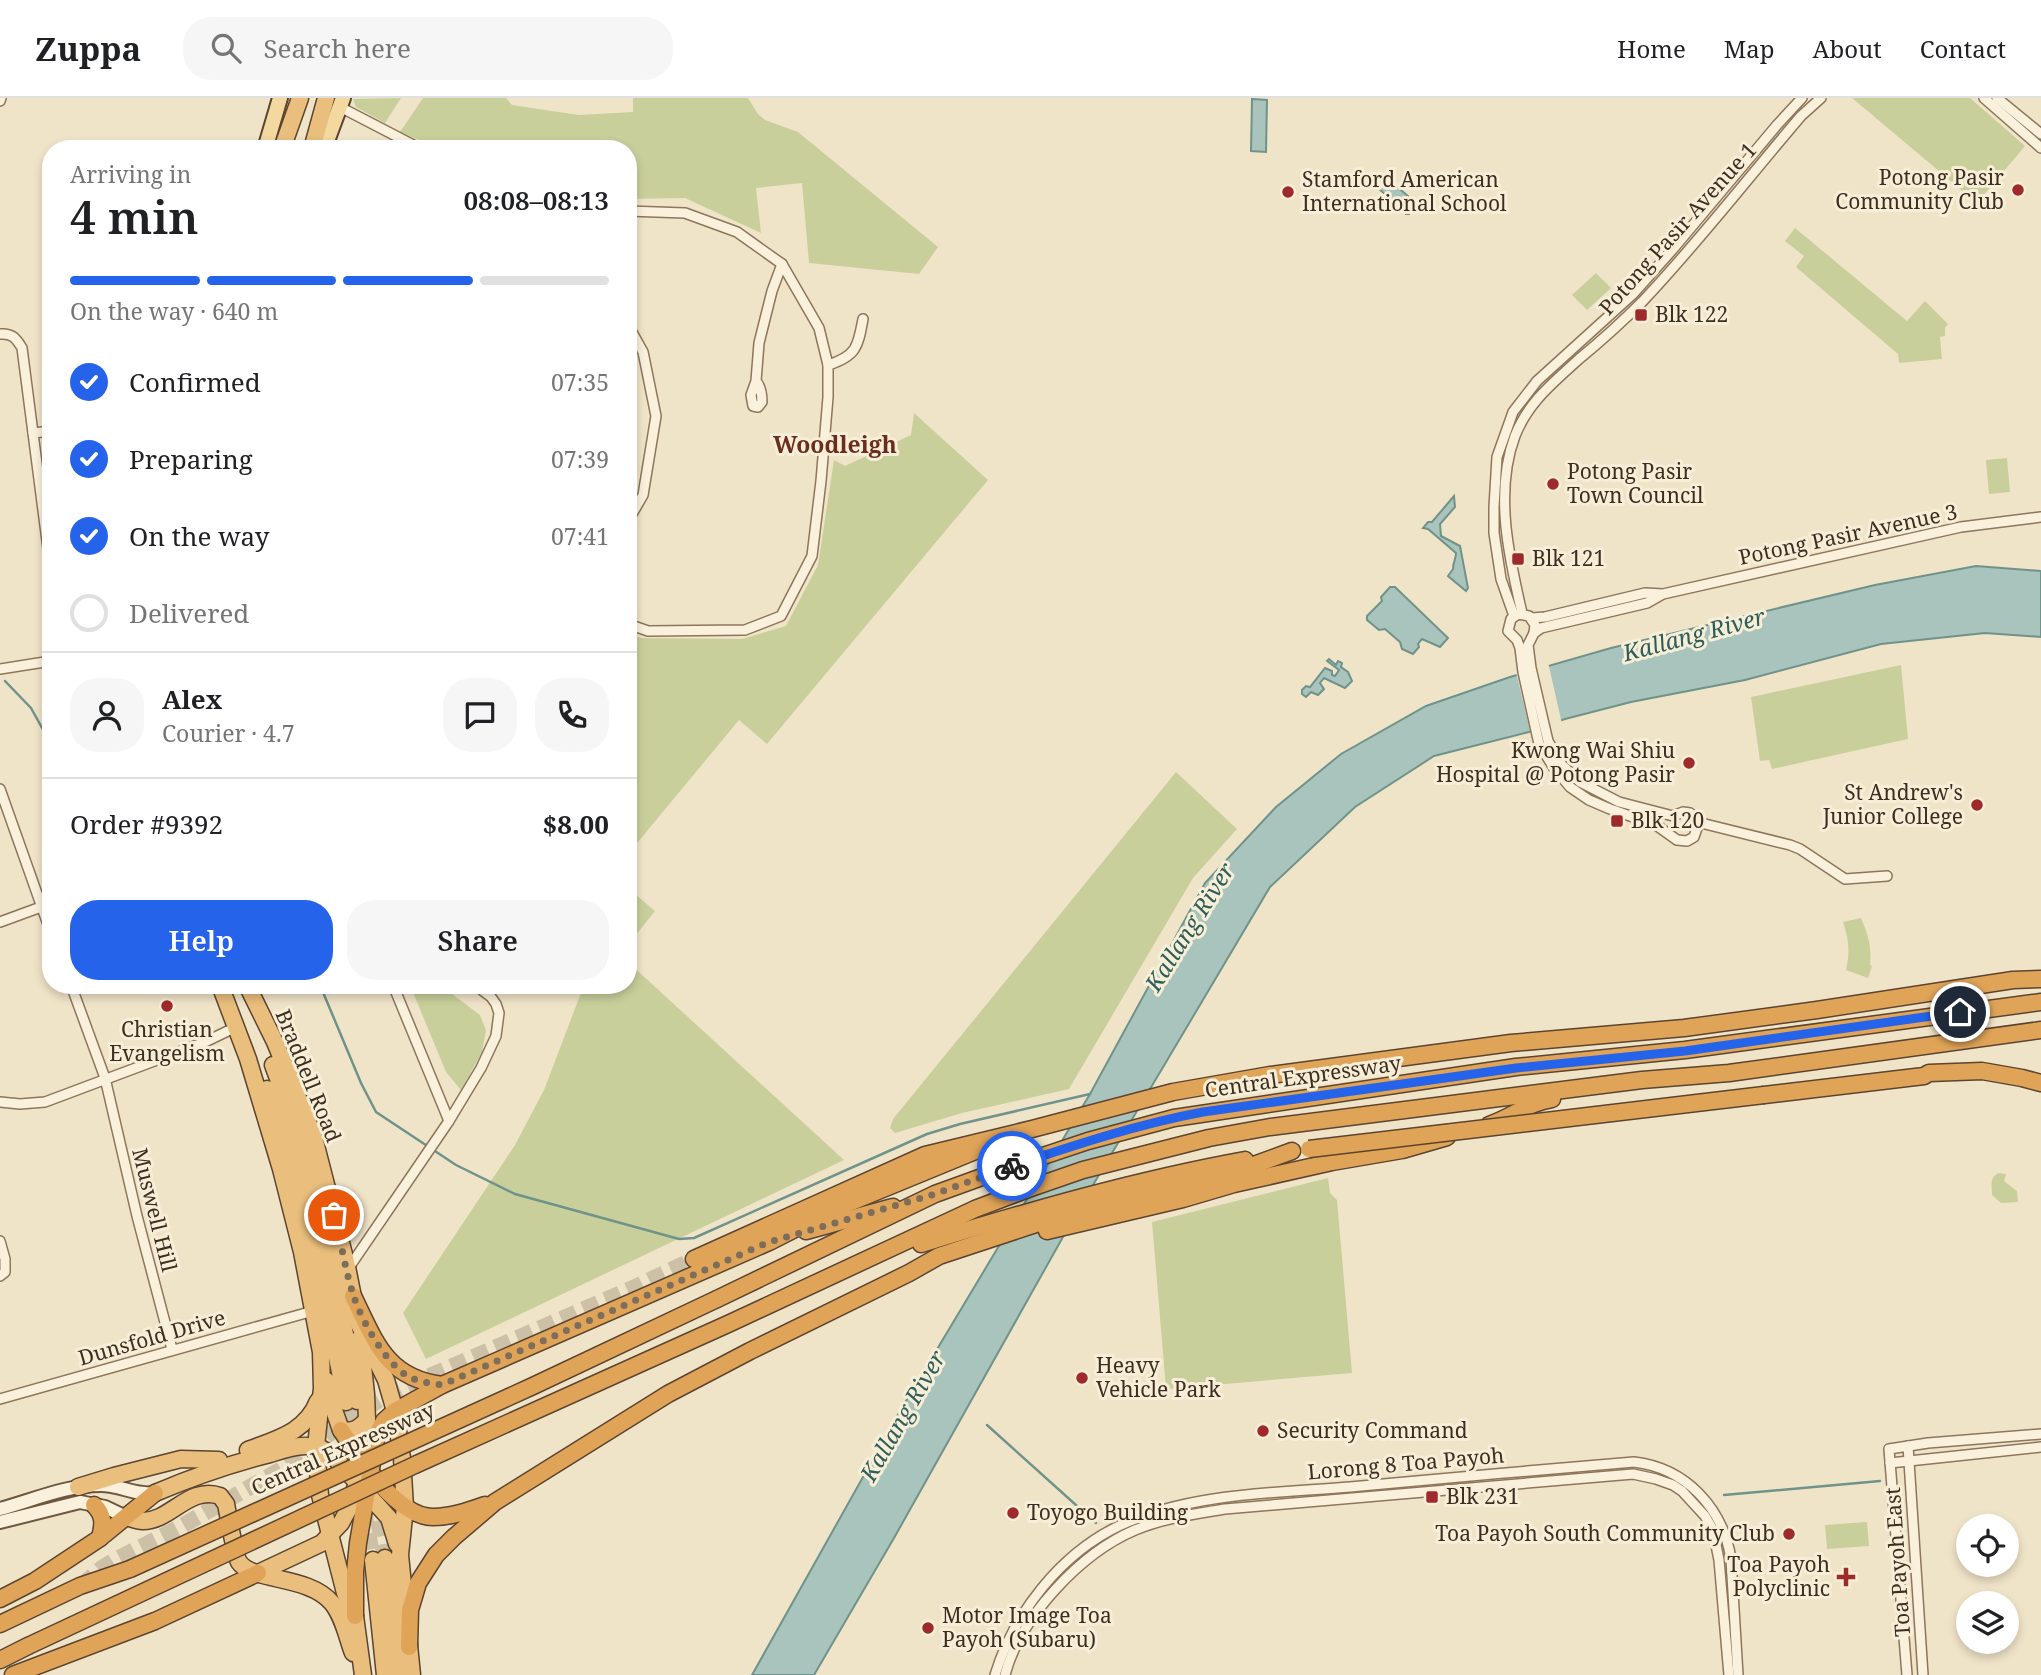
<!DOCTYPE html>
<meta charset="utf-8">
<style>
:root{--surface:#fff;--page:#f6f6f6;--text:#202124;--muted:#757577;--line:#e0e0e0;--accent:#2563eb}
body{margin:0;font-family:"Noto Serif",serif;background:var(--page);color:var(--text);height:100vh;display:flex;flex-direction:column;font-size:26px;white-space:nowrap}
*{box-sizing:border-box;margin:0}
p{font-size:23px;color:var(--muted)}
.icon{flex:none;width:38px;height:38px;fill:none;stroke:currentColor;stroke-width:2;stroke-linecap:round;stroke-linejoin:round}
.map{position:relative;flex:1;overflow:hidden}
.side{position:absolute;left:42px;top:42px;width:595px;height:854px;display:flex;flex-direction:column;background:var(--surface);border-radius:28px;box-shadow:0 4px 10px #0003}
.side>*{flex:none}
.tools{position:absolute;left:1956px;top:1416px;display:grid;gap:14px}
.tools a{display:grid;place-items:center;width:63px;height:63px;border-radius:50%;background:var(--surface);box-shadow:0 4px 10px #0003;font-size:35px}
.pin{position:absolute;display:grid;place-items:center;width:60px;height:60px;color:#fff;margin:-30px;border:4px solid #fff;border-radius:50%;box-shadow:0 2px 7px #0007}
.courier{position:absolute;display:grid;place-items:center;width:70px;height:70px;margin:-35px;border:5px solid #2563eb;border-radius:50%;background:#fff;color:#222;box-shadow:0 2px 9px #0007}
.overview em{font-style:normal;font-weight:600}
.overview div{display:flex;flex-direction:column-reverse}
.overview{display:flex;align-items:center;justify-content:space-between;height:119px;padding:0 28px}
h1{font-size:46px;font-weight:600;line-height:52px}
.bar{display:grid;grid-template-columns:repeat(4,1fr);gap:10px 7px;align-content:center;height:84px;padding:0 28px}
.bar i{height:9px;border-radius:5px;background:var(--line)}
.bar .selected{background:var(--accent)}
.bar p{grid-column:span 4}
.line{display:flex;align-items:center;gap:18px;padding:0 28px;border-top:2px solid var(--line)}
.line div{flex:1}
.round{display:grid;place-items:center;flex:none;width:74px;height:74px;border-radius:28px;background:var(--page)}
ol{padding:0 28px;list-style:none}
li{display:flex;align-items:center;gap:21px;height:77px}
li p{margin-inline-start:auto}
li .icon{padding:7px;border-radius:50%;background:var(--accent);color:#fff;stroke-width:4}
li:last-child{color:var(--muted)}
li i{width:38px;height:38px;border:4px solid var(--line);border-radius:50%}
.action{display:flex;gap:14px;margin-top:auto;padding:14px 28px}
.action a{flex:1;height:80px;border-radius:28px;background:var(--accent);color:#fff;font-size:28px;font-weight:600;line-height:80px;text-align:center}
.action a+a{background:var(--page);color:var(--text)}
header{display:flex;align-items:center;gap:42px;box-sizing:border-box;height:98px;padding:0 35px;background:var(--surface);border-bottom:2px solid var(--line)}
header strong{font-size:33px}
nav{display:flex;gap:38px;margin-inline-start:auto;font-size:24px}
.search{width:490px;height:63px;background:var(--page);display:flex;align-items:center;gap:18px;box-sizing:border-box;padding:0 24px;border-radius:28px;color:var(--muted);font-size:26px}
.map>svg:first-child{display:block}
.green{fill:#c9cf9b}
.water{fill:#a9c4bc;stroke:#6f938a;stroke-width:2}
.pier{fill:#f0e4c8}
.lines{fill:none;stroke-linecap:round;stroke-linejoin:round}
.stream{stroke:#6f938a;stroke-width:2.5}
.trunk-tunnel{stroke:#ccc0a6;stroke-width:16;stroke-dasharray:16 8;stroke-linecap:butt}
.motorway-tunnel{stroke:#ccc0a6;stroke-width:16;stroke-dasharray:16 8;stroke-linecap:butt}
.minor-casing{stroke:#8d765c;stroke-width:12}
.secondary-casing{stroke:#6f573f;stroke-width:16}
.primary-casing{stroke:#5b4430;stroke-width:18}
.trunk-casing{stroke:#5b4430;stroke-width:19}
.motorway-casing{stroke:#5b4430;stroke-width:19}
.minor{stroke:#faf1dc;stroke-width:9}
.secondary{stroke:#faf1dc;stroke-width:12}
.primary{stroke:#f3d9a0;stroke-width:14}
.trunk{stroke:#eabe7c;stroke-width:16}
.motorway{stroke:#e0a458;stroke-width:16}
.motorway-bridge-casing{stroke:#5b4430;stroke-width:19;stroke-linecap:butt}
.motorway-bridge{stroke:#e0a458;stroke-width:16}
.done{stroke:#7c6e5b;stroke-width:7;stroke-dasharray:0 12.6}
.route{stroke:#2563eb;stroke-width:9}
.poi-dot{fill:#9e2a2b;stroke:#f7eed8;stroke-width:2.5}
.labels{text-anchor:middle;stroke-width:6;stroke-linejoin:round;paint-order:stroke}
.poi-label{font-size:21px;fill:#3d2e20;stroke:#f7eed8;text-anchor:start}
.street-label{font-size:21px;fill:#3d2e20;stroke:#f7eed8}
.neighbourhood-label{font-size:23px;font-weight:bold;fill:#6b2e1e;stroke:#f7eed8}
.water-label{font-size:23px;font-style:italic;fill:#2f5d5a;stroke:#f7eed8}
</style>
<header>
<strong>Zuppa</strong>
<div class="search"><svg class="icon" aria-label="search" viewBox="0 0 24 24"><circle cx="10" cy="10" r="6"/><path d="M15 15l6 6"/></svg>Search here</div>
<nav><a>Home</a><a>Map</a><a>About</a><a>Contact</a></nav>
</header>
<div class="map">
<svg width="2041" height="1577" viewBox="0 0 2041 1577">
<rect width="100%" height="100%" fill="#f0e4c8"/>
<g class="green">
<path d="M401,0L385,25L356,9L353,1Z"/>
<path d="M423,0H506L512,7L579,17L633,14V0H748L758,16L765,22L798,34L938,149L919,176L809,165L802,85L756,90L761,135L685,100L628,101V51H441L400,34Z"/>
<path d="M1852,0H1970L2025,48L1977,105Z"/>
<path d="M1795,130L1907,223L1925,203L1948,226L1945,230V238L1940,239L1942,261L1899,265L1898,256L1796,169L1804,158L1785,143Z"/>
<path d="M1596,175L1611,190L1587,212L1572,197Z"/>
<path d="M914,315L988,382L767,646L739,622L628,756V536L642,540L742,541L786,528L818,467L834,362L845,368L911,337Z"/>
<path d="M2007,360L2010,394L1989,396L1986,362Z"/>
<path d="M1901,567L1908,641L1772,671L1769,662L1760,663L1751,599Z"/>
<path d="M1176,674L1237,731L1193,780L1069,991L962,1015L895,1035L890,1030L893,1021Z"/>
<path d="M628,790L655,813L628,847Z"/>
<path d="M1861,820C1868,836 1872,849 1870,867L1872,868L1868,880L1846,872C1850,854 1849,842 1843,824Z"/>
<path d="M628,864L844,1062L426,1261L403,1215L515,1047L544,992L584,887H628Z"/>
<path d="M410,887H440L480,917L486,932L482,954L461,992L446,974Z"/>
<path d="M1999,1075L2006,1076L2004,1083L2017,1093L2018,1104L2001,1105L1992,1097C1992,1088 1989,1079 1999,1075Z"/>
<path d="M1328,1080L1330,1095L1337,1102L1352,1275L1166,1291L1152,1124Z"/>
<path d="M1867,1424L1869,1448L1827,1451L1825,1427Z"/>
</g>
<g class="water">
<path d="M1252,1L1267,2L1266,54L1251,53Z"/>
<path d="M1388,81L1415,104L1409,111V116H1406L1405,113L1379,91Z"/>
<path d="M1454,398L1455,409L1440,426L1441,438L1460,448L1468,490L1466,493L1448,478L1453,471C1453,464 1456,461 1456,455L1428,431L1423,430L1428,424H1432Z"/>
<path d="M1976,468L2041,473V539L1985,535L1881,546L1745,582L1631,604L1565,621L1529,634L1434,658L1355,709L1270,789L1077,1114L894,1440L814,1577H752L900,1313L1090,996L1205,785L1276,709L1341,656L1426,608L1510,579L1611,550L1875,487Z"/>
<path d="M1390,489H1395L1448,540L1440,549L1422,541L1418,546L1419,549L1413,556L1402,551L1400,544L1385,531L1379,532L1367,522V518L1382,503L1381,499Z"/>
<path d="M1329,561L1336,567L1338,563L1342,565L1341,569L1348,574L1352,583L1345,590L1324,580L1320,585L1324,591L1318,597L1311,594L1306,599L1302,596V592L1306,588L1310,589L1325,570L1332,573V577L1335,578L1339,572L1327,563Z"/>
</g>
<path class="pier" d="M1548,564L1562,626L1531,637L1516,574Z"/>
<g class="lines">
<g class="stream">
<path d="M5,583L31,610L51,646"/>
<path d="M320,887L361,985L376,1014L456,1067L515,1096L679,1141L694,1140L927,1036L960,1026L1090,996"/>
<path d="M987,1327L1096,1425"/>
<path d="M1724,1397L1880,1383"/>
</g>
<g class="trunk-tunnel">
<path d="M346,1304L353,1346"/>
<path d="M374,1399L385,1460"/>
<path d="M364,1412L373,1462"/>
</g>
<path class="motorway-tunnel" d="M81,1488L102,1470L113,1463L180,1429L287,1368L357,1315L395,1293L633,1190L694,1161"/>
<defs>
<g id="minor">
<path d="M1984,0L2041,50"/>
<path d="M1997,0L2041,36"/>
<path d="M0,3L1,0"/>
<path d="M340,9L421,51"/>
<path d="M628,113L685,115L737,134L782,166L819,230L828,267V299L821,383L812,458L781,518L745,532L648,533L628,526"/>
<path d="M628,227L643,254L656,318L643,397L628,423"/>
<path d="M0,236C12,235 16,240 22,250L51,474"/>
<path d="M828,267C857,258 858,248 863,221"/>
<path d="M756,283C761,289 762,297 762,304L758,309L753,308L751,297L756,283L759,245L772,193L782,166"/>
<path d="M33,335L51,333"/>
<path d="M1522,515C1509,459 1494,394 1515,338C1528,304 1554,284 1579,261C1601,243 1622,224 1642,204C1698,145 1748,80 1801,18L1821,0"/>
<path d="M1518,516L1529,518L1535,527L1534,535L1528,547L1531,570L1548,643L1562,667L1580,684L1619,704L1673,718L1683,714L1690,715L1696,720L1698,727L1694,739L1687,743L1677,742L1656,727L1610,711L1589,702L1570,689L1554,670L1539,646L1523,574L1520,550L1517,542L1508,533L1511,521Z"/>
<path d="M1514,518L1501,481L1494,435V409L1497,359L1513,314L1537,283L1633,196L1673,151L1777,27L1802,0"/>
<path d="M1532,520L1545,519L1645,495L1663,496L1961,429L2041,419"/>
<path d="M1534,535L1541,530L1647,505L1661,497"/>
<path d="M0,571L51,563"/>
<path d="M0,691L51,835"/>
<path d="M1697,724L1790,747L1800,751L1845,781L1887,778"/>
<path d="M0,824L41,809"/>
<path d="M71,887L105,980L137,1118L172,1251"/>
<path d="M393,887L449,1023"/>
<path d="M0,1004L20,1006L45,1004L205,944L236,929"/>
<path d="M0,1143L5,1161V1174L0,1178"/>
<path d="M348,1171L449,1023L481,970L496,938L499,915L496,906L491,899L475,887"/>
<path d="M0,1301L313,1213"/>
<path d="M1908,1348L1923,1577"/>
<path d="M1890,1365L2041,1349"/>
<path d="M995,1577C1014,1515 1061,1455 1121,1427C1190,1395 1275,1395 1350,1389C1445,1380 1539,1372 1634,1364C1686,1370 1723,1410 1731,1461L1738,1577"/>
<path d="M1005,1577C1020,1519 1081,1455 1135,1432C1164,1420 1195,1416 1225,1411L1633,1376L1656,1381L1673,1387L1682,1393L1705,1418L1713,1432L1719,1462L1729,1577"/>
<path d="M1907,1577L1889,1351L1928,1345L2041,1336"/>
</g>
<g id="secondary">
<path d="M0,1411C33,1402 67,1387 101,1387C120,1387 137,1398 155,1395"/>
<path d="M0,1424L80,1404L105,1409L126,1419"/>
</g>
<g id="primary">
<path d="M265,51L280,0"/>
<path d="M324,51L343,0"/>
</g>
<g id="trunk">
<path d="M282,51L300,0"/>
<path d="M312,51L326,0"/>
<path d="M220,887L248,961L281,1071L302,1154L321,1254L322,1290L316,1349L320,1397L345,1495L355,1518L363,1577"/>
<path d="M247,887L275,944L313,1036L346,1164L358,1224L386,1282L395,1313L402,1360L405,1409L400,1457L412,1577"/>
<path d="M273,967L300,1040L329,1147L357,1303"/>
<path d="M267,991L287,1046L315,1150L346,1304"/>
<path d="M327,1283L335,1315L341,1332C354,1334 358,1331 367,1322"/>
<path d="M248,1352C277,1341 306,1334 318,1303"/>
<path d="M78,1389L114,1378L181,1361L219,1362"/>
<path d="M155,1395C193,1379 230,1366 270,1356C282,1352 296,1347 308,1348C318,1348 326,1352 333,1358L389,1420L397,1446"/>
<path d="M126,1419C131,1420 137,1423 142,1423C170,1424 189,1387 220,1398L226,1406C228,1416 235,1458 239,1464C252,1484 309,1477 332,1505C343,1518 347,1539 353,1555"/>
<path d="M385,1460L398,1577"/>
<path d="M373,1462L385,1577"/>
<path d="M258,1475L322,1445L341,1425L348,1412L364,1364L367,1322L366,1296L360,1240"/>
</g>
<g id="motorway">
<path d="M1764,997L1924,978L1929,975L1982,973L2022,980L2041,985"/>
<path d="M1489,1027C1511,1020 1529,1004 1552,1001"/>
<path d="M806,1133L893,1109"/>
<path d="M1047,1133L1183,1101L1234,1086L1332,1064L1402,1052L1447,1039"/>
<path d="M921,1146C1028,1113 1135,1082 1245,1062"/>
<path d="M694,1161L925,1057L1032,1031L1173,994L1270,977L1511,945L1684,930L1817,912L2013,882L2041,881"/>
<path d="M353,1198C375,1243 386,1280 442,1287"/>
<path d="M717,1201L935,1096L1004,1071L1088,1043L1174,1020L1516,969L1685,952L2041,904"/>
<path d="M341,1332C359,1360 397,1419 433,1419C451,1419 468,1413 485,1407"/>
<path d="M417,1366L728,1226L975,1111L1028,1091L1083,1072L1209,1040L1270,1029L1642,982L1729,975L2041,932"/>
<path d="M94,1407C105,1418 103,1427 100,1440"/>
<path d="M0,1501L35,1483L100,1440L155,1395"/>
<path d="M355,1518V1474L358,1445L377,1336L384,1323L395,1313L442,1287L769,1144L834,1111L980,1051"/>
<path d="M0,1526L80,1488L130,1471"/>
<path d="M409,1549L410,1512L418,1485L436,1457L454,1439L495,1404L668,1296L750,1253L909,1175L939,1158L1036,1126L1221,1079L1292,1053"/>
<path d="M0,1562L28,1548"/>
<path d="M13,1577L155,1523L258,1475"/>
</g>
</defs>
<use href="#minor" class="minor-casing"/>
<use href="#secondary" class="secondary-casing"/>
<use href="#primary" class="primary-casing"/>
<use href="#trunk" class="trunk-casing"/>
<use href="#motorway" class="motorway-casing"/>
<use href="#minor" class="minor"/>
<use href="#secondary" class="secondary"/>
<use href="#primary" class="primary"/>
<use href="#trunk" class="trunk"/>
<use href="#motorway" class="motorway"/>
<defs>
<g id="motorway-bridge">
<path d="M1309,1051L1764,997"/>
<path d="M130,1471L533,1288L717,1201"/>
<path d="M28,1548L417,1366"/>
</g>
</defs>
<use href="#motorway-bridge" class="motorway-bridge-casing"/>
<use href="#motorway-bridge" class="motorway-bridge"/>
</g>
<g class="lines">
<path class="done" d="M334,1117C341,1143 345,1171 353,1196C360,1220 385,1264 406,1277C417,1284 429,1285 442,1287L769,1144L935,1096L1012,1068"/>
<path class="route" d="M1012,1068C1075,1047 1138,1026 1203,1014L1516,970L1685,953L1960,914"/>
</g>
<g class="poi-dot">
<circle cx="2018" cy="92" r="7"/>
<circle cx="1288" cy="94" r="7"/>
<rect x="1634" y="210" width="14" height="14" rx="3.5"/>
<circle cx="1553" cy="386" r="7"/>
<rect x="1511" y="454" width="14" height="14" rx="3.5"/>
<circle cx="1689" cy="665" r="7"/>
<circle cx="1977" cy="707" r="7"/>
<rect x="1610" y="716" width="14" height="14" rx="3.5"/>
<circle cx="167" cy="908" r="7"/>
<circle cx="1082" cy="1280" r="7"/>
<circle cx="1263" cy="1333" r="7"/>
<rect x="1425" y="1392" width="14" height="14" rx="3.5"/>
<circle cx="1013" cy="1415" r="7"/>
<circle cx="1789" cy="1436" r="7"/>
<path d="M1842.5 1468.5h7v7h7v7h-7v7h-7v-7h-7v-7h7z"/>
<circle cx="928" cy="1530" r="7"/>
</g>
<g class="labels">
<g class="poi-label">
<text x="2004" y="87" text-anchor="end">Potong Pasir<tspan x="2004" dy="24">Community Club</tspan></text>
<text x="1302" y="89">Stamford American<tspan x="1302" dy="24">International School</tspan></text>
<text x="1655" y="224">Blk 122</text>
<text x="1567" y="381">Potong Pasir<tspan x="1567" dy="24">Town Council</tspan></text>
<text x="1532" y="468">Blk 121</text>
<text x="1675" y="660" text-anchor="end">Kwong Wai Shiu<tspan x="1675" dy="24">Hospital @ Potong Pasir</tspan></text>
<text x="1963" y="702" text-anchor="end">St Andrew's<tspan x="1963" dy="24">Junior College</tspan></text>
<text x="1631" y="730">Blk 120</text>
<text x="167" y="939" text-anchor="middle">Christian<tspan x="167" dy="24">Evangelism</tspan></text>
<text x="1096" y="1275">Heavy<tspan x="1096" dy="24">Vehicle Park</tspan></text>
<text x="1277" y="1340">Security Command</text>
<text x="1446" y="1406">Blk 231</text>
<text x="1027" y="1422">Toyogo Building</text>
<text x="1775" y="1443" text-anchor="end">Toa Payoh South Community Club</text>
<text x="1830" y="1474" text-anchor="end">Toa Payoh<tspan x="1830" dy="24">Polyclinic</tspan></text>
<text x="942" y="1525">Motor Image Toa<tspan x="942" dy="24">Payoh (Subaru)</tspan></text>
</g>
<g class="street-label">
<text transform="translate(1678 131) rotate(-48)" y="7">Potong Pasir Avenue 1</text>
<text transform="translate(1848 437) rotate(-12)" y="7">Potong Pasir Avenue 3</text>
<text transform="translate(308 978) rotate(68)" y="7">Braddell Road</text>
<text transform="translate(1303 979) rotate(-8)" y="7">Central Expressway</text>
<text transform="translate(154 1112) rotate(76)" y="7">Muswell Hill</text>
<text transform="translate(152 1240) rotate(-16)" y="7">Dunsfold Drive</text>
<text transform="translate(343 1351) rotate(-24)" y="7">Central Expressway</text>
<text transform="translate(1406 1366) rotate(-5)" y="7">Lorong 8 Toa Payoh</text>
<text transform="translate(1898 1464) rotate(-94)" y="7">Toa Payoh East</text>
</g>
<g class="neighbourhood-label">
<text x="835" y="355">Woodleigh</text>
</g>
<g class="water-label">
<text transform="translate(1694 537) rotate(-15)" y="8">Kallang River</text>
<text transform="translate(1190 829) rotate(-58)" y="8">Kallang River</text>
<text transform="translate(903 1318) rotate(-60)" y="8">Kallang River</text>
</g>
</g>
</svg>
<div class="tools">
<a><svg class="icon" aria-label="locate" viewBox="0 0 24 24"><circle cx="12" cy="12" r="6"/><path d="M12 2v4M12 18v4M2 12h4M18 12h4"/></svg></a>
<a><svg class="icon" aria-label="layers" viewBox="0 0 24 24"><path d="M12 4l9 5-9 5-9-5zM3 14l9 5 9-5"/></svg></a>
</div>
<div class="pin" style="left:334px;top:1117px;background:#ea580c"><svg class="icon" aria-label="bag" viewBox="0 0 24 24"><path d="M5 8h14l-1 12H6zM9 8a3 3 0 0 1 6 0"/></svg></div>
<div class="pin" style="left:1960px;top:914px;background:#1f2937"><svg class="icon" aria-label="home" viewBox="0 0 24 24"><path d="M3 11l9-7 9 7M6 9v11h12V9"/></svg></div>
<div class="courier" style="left:1012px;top:1068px"><svg class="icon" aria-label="bike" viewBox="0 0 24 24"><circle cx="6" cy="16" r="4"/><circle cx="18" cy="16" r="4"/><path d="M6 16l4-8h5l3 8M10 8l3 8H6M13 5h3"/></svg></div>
<section class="side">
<div class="overview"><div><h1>4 min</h1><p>Arriving in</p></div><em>08:08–08:13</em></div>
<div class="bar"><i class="selected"></i><i class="selected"></i><i class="selected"></i><i></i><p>On the way · 640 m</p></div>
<ol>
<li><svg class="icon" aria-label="check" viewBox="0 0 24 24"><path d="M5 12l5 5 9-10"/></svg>Confirmed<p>07:35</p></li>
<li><svg class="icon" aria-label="check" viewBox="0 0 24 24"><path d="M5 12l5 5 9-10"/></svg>Preparing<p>07:39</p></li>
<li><svg class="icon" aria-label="check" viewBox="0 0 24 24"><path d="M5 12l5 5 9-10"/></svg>On the way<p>07:41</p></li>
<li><i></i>Delivered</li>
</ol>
<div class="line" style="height:126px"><a class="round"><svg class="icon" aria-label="person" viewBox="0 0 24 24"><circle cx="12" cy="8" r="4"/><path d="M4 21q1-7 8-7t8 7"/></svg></a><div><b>Alex</b><p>Courier · 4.7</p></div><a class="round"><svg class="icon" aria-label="chat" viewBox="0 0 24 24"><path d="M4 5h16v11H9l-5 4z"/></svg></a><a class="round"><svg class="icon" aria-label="phone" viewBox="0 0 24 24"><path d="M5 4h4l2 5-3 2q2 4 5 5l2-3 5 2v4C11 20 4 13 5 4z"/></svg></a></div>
<div class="line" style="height:91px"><div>Order #9392</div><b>$8.00</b></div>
<div class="action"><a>Help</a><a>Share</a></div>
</section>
</div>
